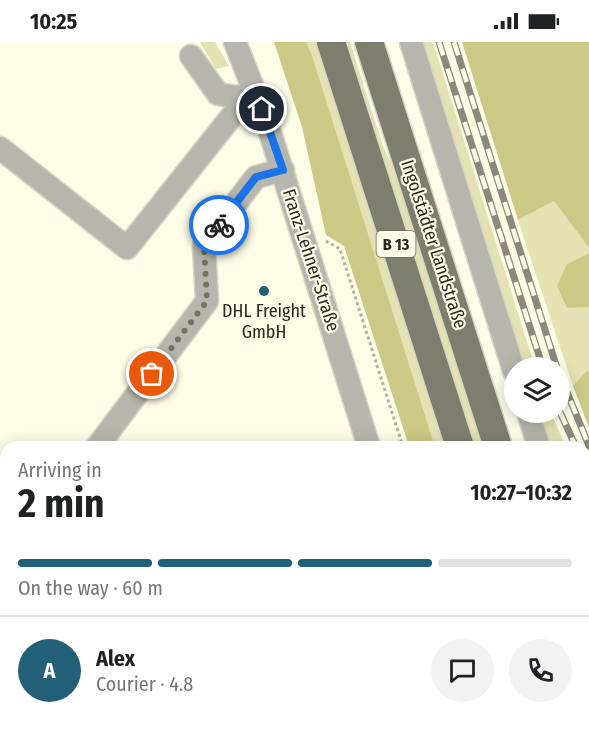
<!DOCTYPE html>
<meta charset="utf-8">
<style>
:root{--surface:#fff;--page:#f2f2f2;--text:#202124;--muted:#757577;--line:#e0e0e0;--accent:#216076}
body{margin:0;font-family:"Fira Sans Condensed",sans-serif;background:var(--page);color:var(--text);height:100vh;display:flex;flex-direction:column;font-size:22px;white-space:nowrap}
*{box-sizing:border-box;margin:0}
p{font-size:20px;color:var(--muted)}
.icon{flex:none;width:33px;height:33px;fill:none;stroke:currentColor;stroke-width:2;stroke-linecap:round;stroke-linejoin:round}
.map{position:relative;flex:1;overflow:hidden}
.side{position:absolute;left:0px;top:399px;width:590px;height:296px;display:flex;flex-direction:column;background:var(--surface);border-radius:18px 18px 0 0;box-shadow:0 3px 15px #0003}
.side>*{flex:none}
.fabs{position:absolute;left:504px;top:315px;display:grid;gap:12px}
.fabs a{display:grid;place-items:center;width:66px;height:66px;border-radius:50%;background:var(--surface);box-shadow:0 3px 15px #0003;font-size:30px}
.pin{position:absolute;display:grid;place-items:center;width:51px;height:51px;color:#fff;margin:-26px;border:3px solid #fff;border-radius:50%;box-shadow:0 2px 6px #0007}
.courier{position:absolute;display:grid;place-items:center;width:60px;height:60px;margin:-30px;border:4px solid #1a73e8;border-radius:50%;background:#fff;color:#222;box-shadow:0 2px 8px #0007}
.headline em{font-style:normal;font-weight:700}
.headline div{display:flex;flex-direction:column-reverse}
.headline{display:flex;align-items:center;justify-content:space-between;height:102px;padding:0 18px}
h1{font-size:39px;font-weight:700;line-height:45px}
.bar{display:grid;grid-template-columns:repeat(4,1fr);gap:9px 6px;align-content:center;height:72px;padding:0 18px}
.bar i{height:8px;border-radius:4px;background:var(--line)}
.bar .on{background:var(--accent)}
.bar p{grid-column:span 4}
.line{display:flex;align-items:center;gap:15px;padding:0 18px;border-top:2px solid var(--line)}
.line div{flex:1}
.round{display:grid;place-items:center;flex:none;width:63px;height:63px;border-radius:32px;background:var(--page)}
.status{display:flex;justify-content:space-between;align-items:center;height:42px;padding:0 30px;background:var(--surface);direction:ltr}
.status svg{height:16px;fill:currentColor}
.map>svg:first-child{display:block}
.green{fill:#e4e1b3}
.forest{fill:#ccc886}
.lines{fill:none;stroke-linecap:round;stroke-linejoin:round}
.minor-casing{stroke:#d7d6c3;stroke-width:25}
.major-casing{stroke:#d7d6c3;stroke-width:31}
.path{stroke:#b2b1a1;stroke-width:3;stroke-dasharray:3 3;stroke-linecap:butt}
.minor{stroke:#b7b6ae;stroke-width:22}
.major{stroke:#7e7e6e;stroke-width:28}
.rail-casing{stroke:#8a897b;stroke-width:7}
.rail{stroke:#fdfce7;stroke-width:4.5;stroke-dasharray:14;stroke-linecap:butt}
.done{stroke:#737266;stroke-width:6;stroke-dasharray:0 10.8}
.route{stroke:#1a73e8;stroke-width:8}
.poi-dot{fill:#216076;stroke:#fdfce7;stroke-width:2}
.labels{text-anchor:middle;stroke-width:4.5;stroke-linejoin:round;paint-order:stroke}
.shield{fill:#fdfce7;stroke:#68685c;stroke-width:1.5}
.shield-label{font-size:16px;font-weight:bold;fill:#282820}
.street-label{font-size:18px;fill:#282820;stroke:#fdfce7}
.poi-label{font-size:18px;fill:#282820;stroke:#fdfce7}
</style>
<div class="status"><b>10:25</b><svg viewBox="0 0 49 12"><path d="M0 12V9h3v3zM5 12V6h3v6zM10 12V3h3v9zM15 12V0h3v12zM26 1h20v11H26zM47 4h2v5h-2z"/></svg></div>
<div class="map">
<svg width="589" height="694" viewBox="0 0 589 694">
<rect width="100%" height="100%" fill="#fdfce7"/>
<g class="green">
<path d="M200,0H215L229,24L216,27Z"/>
<path d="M306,0H319L447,405H435Z"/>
<path d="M342,0H350L383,104L408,157L486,405H471Z"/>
<path d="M421,0H433L535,325H524Z"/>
<path d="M554,159L589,206V211L567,222L589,265V330L573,344L518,178Z"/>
<path d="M538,371H551L566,405H549Z"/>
<path d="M584,438L589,447V531L584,514Z"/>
</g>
<g class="forest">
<path d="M274,0H306L312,14L435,405H407L408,401L344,204L326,193L302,85Z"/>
<path d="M462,0H589V206L554,159L518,178Z"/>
<path d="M589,211V265L567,266L557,244L567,222Z"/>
<path d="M587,329L589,330V386L573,344Z"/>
</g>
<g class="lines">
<defs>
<g id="minor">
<path d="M235,0L268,84L369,405"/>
<path d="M411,0L514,329"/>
<path d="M191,14L218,52L236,55L256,50"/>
<path d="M0,106L127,206L239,65L256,50"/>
<path d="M528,370L539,405"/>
<path d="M97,405L207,259L204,203L256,135L283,128"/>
<path d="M0,432L6,436"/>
<path d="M584,545L589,562"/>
<path d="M310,688L311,694"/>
<path d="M431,688L433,694"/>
<path d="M150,694L154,688"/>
</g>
<g id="major">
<path d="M331,0L460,405"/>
<path d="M369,0L498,405"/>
<path d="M584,676L589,694"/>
<path d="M550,688L552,694"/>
</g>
</defs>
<use href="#minor" class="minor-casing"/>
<use href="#major" class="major-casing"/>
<g class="path">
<path d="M326,199L340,207L403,405"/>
<path d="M584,601L589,618"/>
</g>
<use href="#minor" class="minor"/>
<use href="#major" class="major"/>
<defs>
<g id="rail">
<path d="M439,0L543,326"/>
<path d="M454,0L557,326"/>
<path d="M560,333L589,404"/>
<path d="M560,370L576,405"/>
<path d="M584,421L589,432"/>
</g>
</defs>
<use href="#rail" class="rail-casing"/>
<use href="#rail" class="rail"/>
</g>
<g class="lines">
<path class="done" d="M152,332L207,259L204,203L219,183"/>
<path class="route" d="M219,183L256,135L283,128L262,67"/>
</g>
<circle class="poi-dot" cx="264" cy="249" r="6"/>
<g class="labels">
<rect class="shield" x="376.5" y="189" width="39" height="26" rx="4.5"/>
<g class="shield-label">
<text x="396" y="208">B 13</text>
</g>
<g class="street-label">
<text transform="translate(434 202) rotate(72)" y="6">Ingolstädter Landstraße</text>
<text transform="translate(311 218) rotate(72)" y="6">Franz-Lehner-Straße</text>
</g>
<g class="poi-label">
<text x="264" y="275">DHL Freight<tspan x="264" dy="21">GmbH</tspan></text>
</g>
</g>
</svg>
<div class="fabs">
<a><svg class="icon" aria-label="layers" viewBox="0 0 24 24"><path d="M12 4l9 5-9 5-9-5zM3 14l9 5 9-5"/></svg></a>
</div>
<div class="pin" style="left:152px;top:332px;background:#ea580c"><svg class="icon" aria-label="bag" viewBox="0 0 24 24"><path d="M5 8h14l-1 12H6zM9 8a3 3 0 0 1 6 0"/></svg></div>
<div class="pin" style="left:262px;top:67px;background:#1f2937"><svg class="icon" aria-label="home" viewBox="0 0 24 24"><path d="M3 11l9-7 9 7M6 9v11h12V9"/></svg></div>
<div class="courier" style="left:219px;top:183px"><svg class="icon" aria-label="bike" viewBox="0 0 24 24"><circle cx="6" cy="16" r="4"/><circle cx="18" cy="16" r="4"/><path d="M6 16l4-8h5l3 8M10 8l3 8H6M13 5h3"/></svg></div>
<section class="side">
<div class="headline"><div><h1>2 min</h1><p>Arriving in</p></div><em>10:27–10:32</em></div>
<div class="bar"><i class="on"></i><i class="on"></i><i class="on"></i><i></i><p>On the way · 60 m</p></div>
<div class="line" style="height:108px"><b class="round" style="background:var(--accent);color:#fff">A</b><div><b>Alex</b><p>Courier · 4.8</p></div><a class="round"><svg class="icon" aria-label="chat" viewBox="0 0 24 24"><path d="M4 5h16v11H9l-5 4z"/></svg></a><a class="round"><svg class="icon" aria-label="phone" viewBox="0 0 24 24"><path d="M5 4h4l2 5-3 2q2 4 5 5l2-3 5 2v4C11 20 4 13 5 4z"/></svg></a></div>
</section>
</div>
